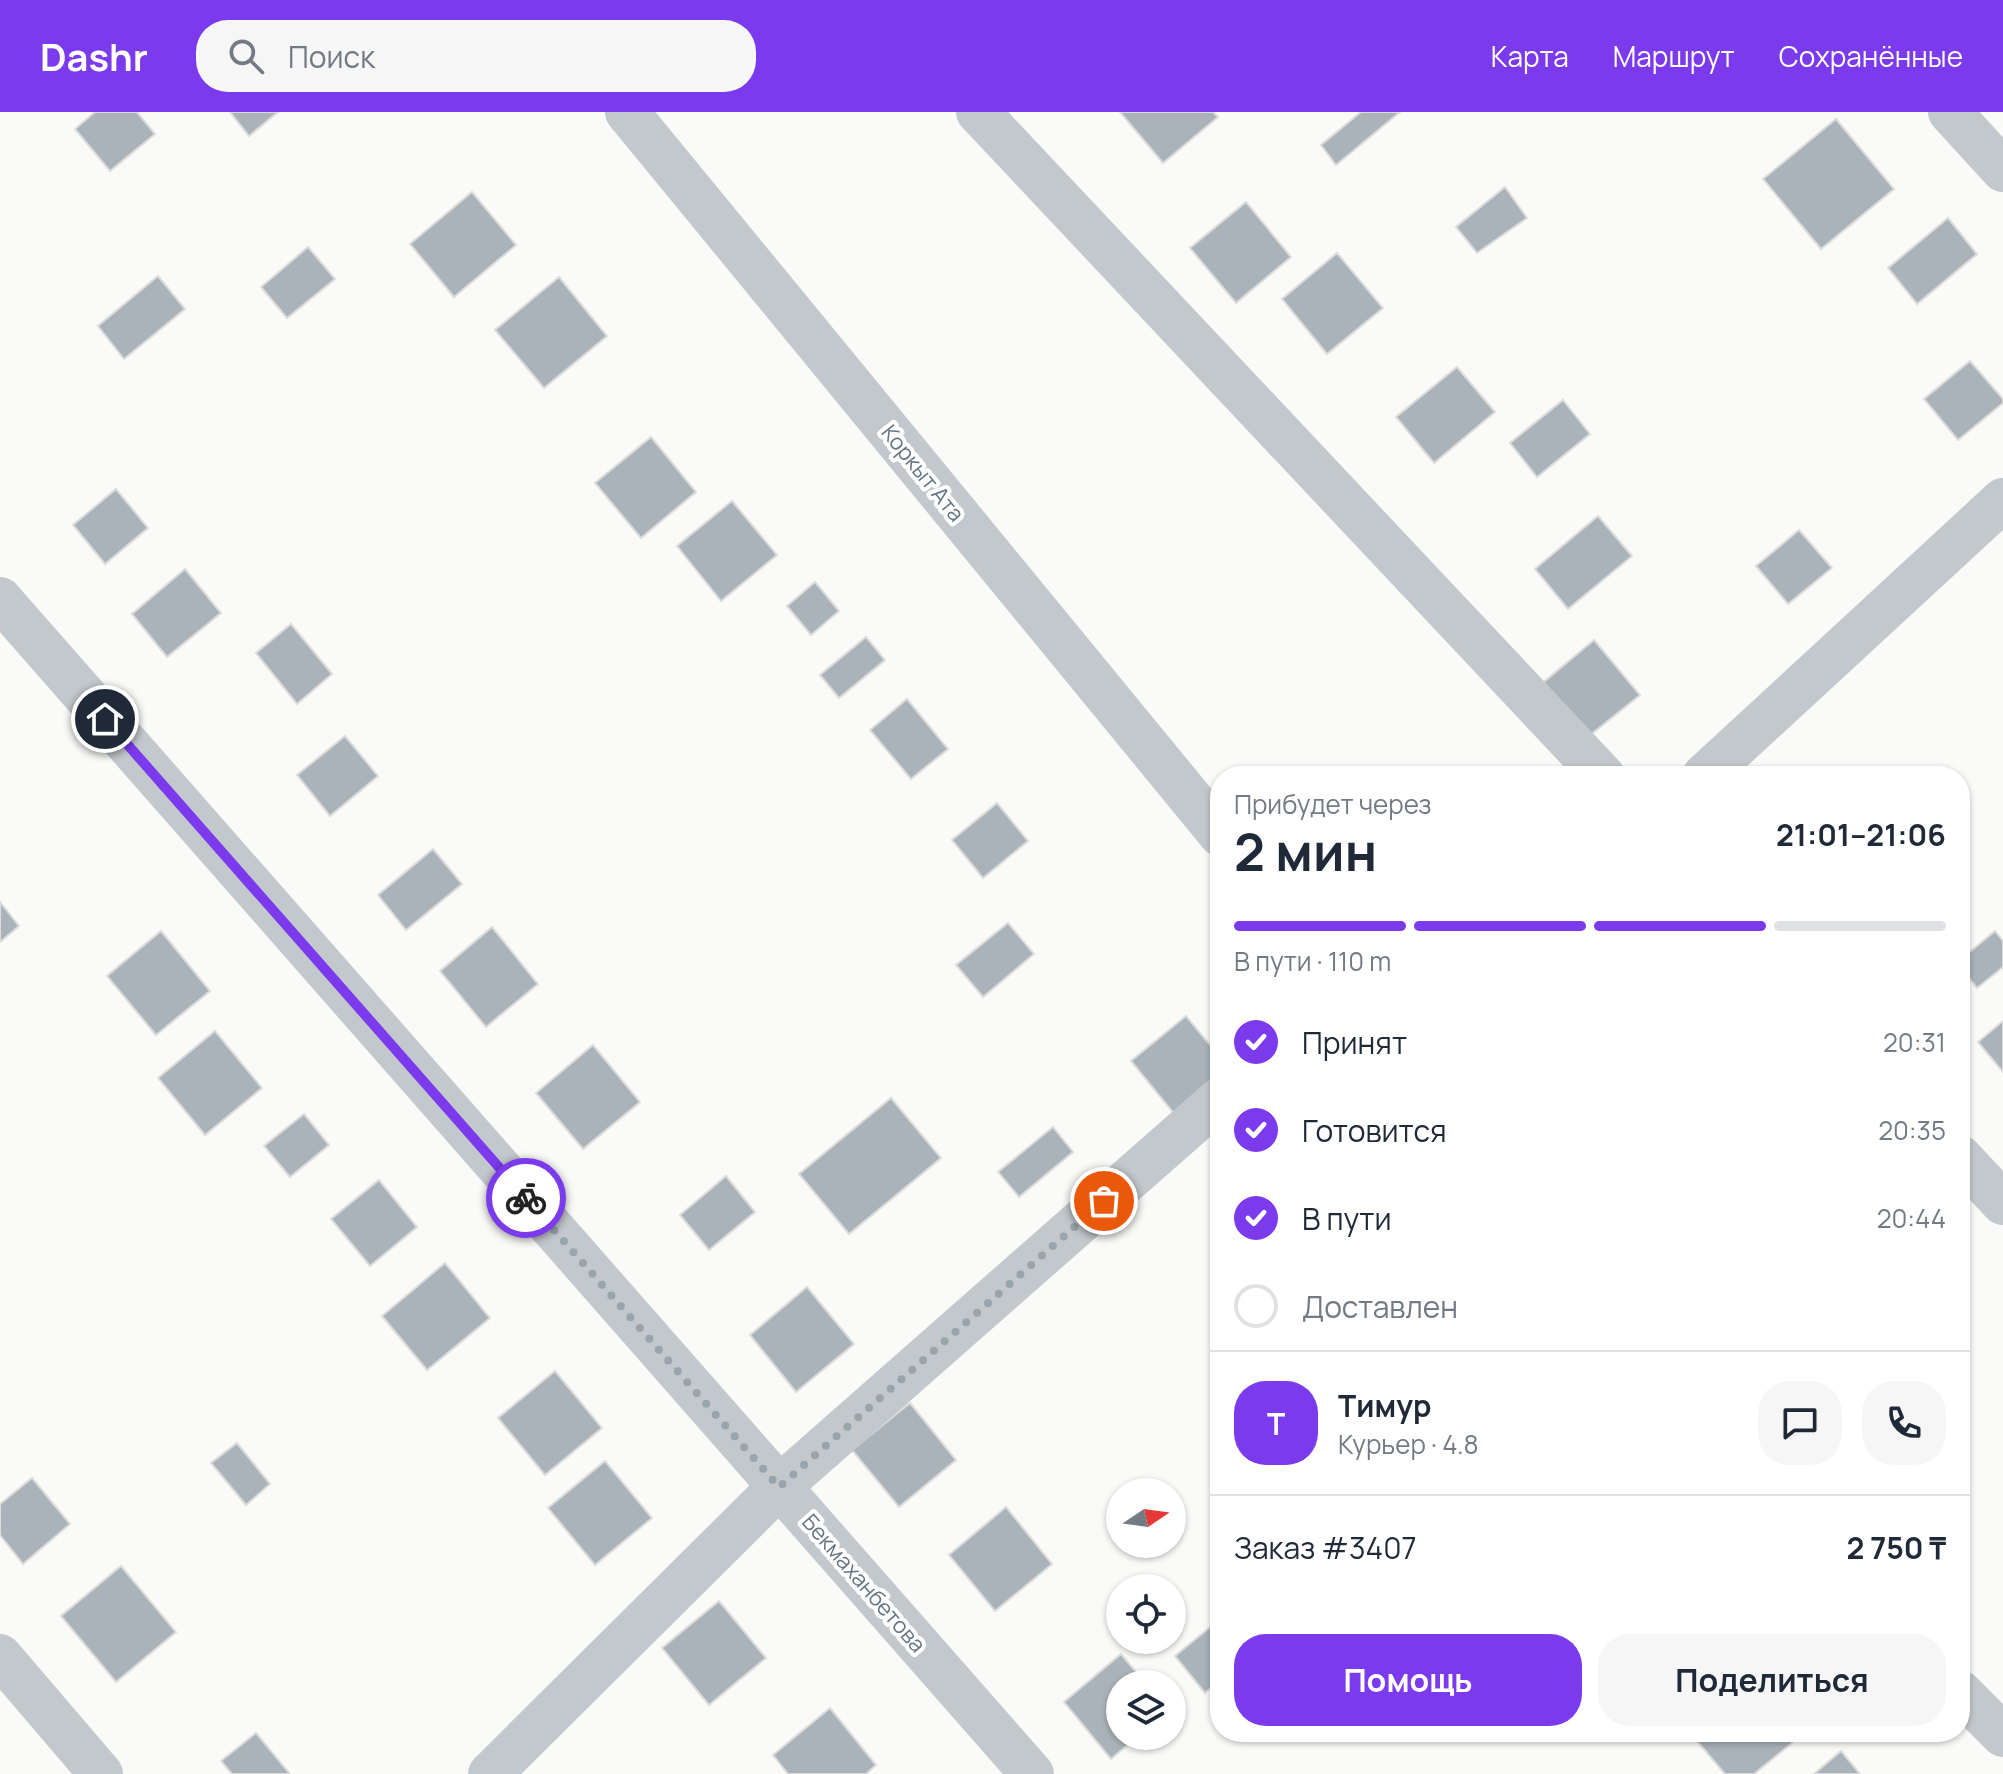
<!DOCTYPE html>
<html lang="ru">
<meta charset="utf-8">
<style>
:root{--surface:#fff;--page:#f6f6f7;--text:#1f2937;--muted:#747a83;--line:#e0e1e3;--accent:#7c3aed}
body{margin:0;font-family:Manrope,sans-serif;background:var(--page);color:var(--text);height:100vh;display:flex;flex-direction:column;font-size:30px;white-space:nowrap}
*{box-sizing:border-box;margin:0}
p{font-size:26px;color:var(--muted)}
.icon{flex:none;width:44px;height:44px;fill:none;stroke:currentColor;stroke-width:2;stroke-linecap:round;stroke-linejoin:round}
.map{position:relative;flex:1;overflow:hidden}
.side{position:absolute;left:1210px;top:654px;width:760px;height:976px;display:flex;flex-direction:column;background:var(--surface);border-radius:32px;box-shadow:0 2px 6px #0004}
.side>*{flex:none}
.needle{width:52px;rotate:77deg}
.buttons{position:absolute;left:1106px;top:1366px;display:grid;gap:16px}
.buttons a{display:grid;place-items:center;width:80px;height:80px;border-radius:50%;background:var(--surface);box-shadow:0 2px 6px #0004;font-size:40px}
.pin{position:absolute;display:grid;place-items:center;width:68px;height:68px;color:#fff;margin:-34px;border:4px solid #fff;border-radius:50%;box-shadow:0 2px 8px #0007}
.courier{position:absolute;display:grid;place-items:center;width:80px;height:80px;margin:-40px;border:6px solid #7c3aed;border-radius:50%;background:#fff;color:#222;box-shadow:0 2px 10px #0007}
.overview em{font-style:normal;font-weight:700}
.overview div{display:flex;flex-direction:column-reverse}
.overview{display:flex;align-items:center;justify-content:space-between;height:136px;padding:0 24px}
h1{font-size:52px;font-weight:700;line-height:60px}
.bar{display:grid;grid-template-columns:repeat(4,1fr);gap:12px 8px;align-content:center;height:96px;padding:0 24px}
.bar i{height:10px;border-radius:6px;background:var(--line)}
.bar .selected{background:var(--accent)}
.bar p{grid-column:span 4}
.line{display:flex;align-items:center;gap:20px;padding:0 24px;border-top:2px solid var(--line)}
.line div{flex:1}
.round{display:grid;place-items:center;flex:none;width:84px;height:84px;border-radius:32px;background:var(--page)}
ol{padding:0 24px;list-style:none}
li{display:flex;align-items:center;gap:24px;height:88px}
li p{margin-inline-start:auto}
li .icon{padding:8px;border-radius:50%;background:var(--accent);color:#fff;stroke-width:4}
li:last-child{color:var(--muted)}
li i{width:44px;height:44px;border:4px solid var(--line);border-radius:50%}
.button{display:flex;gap:16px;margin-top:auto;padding:16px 24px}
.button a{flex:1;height:92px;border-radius:32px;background:var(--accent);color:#fff;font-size:32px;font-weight:700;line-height:92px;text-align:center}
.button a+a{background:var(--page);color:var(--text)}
header{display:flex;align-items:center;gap:48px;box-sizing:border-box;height:112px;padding:0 40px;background:var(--accent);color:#fff}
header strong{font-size:38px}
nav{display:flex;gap:44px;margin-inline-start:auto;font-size:28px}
.search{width:560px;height:72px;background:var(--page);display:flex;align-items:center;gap:20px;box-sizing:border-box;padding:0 28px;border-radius:32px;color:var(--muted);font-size:30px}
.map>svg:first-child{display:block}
.building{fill:#aab3b9;stroke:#dcdcda;stroke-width:2}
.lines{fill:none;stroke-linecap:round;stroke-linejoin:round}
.minor{stroke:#c3c8cc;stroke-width:44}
.done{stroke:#99a4ac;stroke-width:8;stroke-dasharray:0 14.4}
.route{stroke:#7c3aed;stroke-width:10}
.labels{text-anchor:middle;stroke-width:8;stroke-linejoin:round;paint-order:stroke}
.street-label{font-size:22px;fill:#657683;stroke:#fff}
</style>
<header>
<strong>Dashr</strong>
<div class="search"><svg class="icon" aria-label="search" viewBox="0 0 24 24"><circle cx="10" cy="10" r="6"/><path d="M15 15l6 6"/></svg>Поиск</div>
<nav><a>Карта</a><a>Маршрут</a><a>Сохранённые</a></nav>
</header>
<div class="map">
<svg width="2003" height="1662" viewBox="0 0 2003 1662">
<rect width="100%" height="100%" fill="#fafaf8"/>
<g class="building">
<path d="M95,0H137L155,22L110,59L75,17Z"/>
<path d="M230,0H278L249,24Z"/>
<path d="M1120,0H1213L1218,5L1163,51Z"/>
<path d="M1361,0H1400L1336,53L1321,33Z"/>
<path d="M1836,7L1894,77L1821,137L1763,67Z"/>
<path d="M1505,75L1527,106L1477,141L1456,115Z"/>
<path d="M472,80L516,133L454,185L410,132Z"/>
<path d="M1246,90L1291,145L1236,191L1190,136Z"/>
<path d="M1948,106L1977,142L1917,192L1888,156Z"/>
<path d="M308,135L335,167L287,206L261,175Z"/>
<path d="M1337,141L1383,196L1327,242L1282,187Z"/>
<path d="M158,164L185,197L124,247L98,214Z"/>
<path d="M559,165L607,224L544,276L495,218Z"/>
<path d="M1970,249L2003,287V291L1958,328L1924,287Z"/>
<path d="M1457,255L1495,300L1434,351L1396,305Z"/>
<path d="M1563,288L1590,322L1537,365L1510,331Z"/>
<path d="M651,325L696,380L641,426L595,371Z"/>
<path d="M116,377L148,416L105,452L73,413Z"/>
<path d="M732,389L777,443L721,489L677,434Z"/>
<path d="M1598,404L1632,444L1568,497L1535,457Z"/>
<path d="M1799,418L1832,456L1788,492L1756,454Z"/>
<path d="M185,457L221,501L167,545L132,502Z"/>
<path d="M815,470L839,499L811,523L787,494Z"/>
<path d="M291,512L332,562L297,592L256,541Z"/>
<path d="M866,525L885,548L839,586L820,563Z"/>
<path d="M1594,528L1640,583L1584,628L1539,574Z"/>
<path d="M907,587L948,637L911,667L870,618Z"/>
<path d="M345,624L378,664L330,704L297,663Z"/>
<path d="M997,691L1028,729L983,766L952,728Z"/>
<path d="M433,737L462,772L406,818L378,783Z"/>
<path d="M0,790L19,814L0,830Z"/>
<path d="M1008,811L1034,842L983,885L956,853Z"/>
<path d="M492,815L538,872L486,915L440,859Z"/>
<path d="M161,819L210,879L156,923L107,864Z"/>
<path d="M1995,819L2003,829V855L1977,876L1960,855V848Z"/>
<path d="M1186,904L1220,945V968L1176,1004L1131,949Z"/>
<path d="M2003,909V960L1978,930Z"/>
<path d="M215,919L262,976L205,1023L158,966Z"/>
<path d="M593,933L640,990L583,1037L536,981Z"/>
<path d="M891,986L941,1046L849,1122L799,1062Z"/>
<path d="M304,1002L329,1033L290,1065L264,1034Z"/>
<path d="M1053,1015L1073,1040L1019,1085L998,1060Z"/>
<path d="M726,1064L755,1100L709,1138L680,1103Z"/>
<path d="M379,1068L417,1115L370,1154L331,1107Z"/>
<path d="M445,1151L490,1206L427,1258L382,1204Z"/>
<path d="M807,1175L854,1232L796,1280L750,1223Z"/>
<path d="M555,1259L602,1316L545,1363L498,1306Z"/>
<path d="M910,1291L956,1348L899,1395L852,1338Z"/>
<path d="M237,1331L270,1372L246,1393L211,1351Z"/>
<path d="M605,1349L652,1406L595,1453L548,1396Z"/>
<path d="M32,1366L70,1412L23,1452L0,1423V1392Z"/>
<path d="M1006,1395L1052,1452L995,1499L949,1443Z"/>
<path d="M121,1454L176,1520L116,1570L61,1504Z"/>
<path d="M719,1489L766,1546L709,1593L662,1536Z"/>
<path d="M1220,1507V1568L1205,1581L1175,1544Z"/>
<path d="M1121,1542L1146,1572H1120V1624H1138L1111,1647L1064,1590Z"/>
<path d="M830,1596L876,1653L866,1662H788L773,1643Z"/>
<path d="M1694,1620H1783L1792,1631L1754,1662H1725L1691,1622Z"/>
<path d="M256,1621L290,1662H232L221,1649Z"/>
<path d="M1841,1639L1860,1662H1814Z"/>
</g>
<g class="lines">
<g class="minor">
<path d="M627,0L1220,722"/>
<path d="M978,0L1603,664"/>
<path d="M1950,0L2003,58"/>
<path d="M0,487L1032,1662"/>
<path d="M1704,664L2003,388"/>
<path d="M1960,1045L2003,1091"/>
<path d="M0,1544L101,1662"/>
<path d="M1960,1580L2003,1623"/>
<path d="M490,1662L779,1375L1220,987"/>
</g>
</g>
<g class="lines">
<path class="done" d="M526,1086L779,1375L1104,1089"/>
<path class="route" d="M105,607L526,1086"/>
</g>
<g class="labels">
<g class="street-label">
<text transform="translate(923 361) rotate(51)" y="8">Коркыт Ата</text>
<text transform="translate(864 1471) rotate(49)" y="8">Бекмаханбетова</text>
</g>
</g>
</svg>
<div class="buttons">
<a><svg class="needle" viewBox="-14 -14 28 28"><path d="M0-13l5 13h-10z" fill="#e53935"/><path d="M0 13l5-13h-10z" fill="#747a83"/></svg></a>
<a><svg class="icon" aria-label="locate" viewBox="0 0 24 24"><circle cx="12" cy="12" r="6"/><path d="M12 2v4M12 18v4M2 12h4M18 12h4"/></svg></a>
<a><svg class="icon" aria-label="layers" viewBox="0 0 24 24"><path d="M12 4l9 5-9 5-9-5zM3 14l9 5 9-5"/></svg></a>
</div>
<div class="pin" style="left:1104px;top:1089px;background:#ea580c"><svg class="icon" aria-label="bag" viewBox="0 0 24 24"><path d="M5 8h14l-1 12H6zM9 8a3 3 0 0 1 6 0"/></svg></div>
<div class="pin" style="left:105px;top:607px;background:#1f2937"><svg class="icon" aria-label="home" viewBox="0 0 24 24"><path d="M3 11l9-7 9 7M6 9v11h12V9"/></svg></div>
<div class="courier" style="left:526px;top:1086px"><svg class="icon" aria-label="bike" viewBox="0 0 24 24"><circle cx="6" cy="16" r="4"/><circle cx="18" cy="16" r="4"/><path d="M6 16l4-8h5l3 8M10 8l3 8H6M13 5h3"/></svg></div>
<section class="side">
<div class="overview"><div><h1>2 мин</h1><p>Прибудет через</p></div><em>21:01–21:06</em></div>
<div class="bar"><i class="selected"></i><i class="selected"></i><i class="selected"></i><i></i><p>В пути · 110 m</p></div>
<ol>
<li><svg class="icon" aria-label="check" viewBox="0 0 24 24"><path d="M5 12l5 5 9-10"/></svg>Принят<p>20:31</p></li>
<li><svg class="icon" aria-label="check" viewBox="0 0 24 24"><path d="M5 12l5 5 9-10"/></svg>Готовится<p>20:35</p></li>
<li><svg class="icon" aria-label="check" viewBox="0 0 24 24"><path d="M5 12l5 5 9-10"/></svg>В пути<p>20:44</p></li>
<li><i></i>Доставлен</li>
</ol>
<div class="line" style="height:144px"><b class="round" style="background:var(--accent);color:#fff">Т</b><div><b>Тимур</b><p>Курьер · 4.8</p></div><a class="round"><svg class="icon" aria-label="chat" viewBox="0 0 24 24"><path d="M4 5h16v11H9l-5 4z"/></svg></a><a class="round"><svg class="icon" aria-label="phone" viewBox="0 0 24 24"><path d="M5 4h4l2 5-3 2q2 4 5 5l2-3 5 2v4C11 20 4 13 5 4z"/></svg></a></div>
<div class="line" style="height:104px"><div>Заказ #3407</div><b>2 750 ₸</b></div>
<div class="button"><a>Помощь</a><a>Поделиться</a></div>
</section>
</div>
